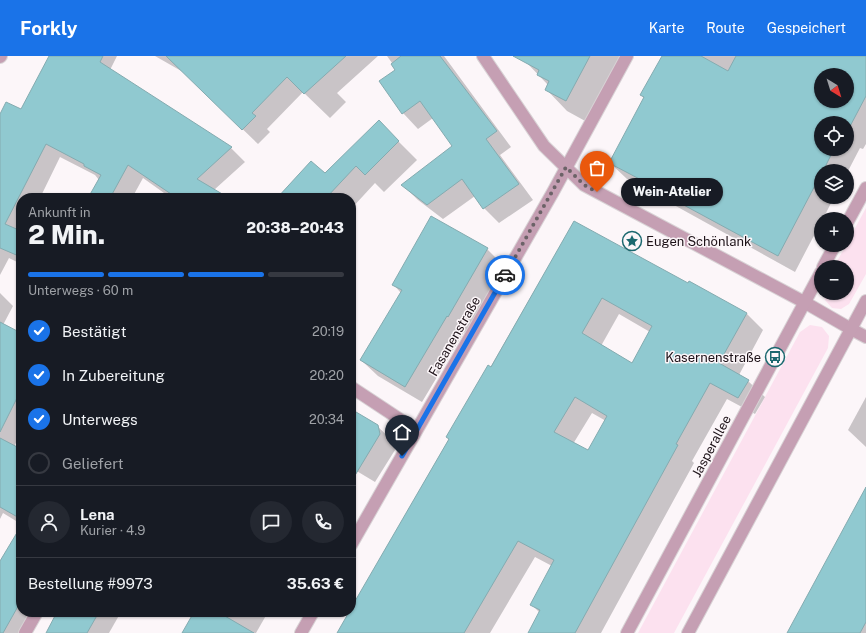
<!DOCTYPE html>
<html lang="de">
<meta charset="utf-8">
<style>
:root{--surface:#171b24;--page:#242831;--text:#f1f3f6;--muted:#9ea1a6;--line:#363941;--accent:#1a73e8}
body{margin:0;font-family:"Public Sans",sans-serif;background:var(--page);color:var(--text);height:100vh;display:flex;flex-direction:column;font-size:15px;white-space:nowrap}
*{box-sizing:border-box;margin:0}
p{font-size:13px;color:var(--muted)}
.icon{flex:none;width:22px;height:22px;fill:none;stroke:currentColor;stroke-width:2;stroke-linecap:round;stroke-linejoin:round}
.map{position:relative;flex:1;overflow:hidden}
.details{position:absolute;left:16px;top:137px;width:340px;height:424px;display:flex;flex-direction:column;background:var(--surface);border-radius:16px;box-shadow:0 1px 3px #0004}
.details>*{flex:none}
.needle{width:26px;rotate:142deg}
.buttons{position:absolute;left:814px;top:12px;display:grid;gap:8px}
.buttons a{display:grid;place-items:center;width:40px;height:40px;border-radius:50%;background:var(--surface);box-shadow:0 1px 3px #0004;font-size:20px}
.pin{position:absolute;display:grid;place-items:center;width:34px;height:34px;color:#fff;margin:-41px -17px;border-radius:50% 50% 50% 0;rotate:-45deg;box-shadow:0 0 4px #0007}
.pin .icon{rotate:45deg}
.courier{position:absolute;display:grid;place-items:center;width:40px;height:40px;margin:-20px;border:3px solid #1a73e8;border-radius:50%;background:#fff;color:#222;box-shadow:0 1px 5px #0007}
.bubble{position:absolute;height:28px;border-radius:14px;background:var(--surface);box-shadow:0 1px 3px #0004;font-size:13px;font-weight:800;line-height:28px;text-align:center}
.summary em{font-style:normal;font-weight:800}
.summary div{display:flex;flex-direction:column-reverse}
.summary{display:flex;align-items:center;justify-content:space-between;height:68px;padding:0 12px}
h1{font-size:26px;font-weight:800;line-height:30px}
.bar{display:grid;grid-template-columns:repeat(4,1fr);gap:6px 4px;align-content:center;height:48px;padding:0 12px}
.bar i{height:5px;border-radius:3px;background:var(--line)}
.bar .current{background:var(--accent)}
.bar p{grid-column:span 4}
.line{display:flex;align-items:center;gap:10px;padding:0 12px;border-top:1px solid var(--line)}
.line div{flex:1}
.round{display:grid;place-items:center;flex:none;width:42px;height:42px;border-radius:21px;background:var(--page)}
ol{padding:0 12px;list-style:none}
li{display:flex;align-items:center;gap:12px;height:44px}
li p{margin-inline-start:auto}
li .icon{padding:4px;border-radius:50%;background:var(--accent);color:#fff;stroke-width:4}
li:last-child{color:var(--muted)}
li i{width:22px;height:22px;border:2px solid var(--line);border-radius:50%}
header{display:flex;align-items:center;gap:24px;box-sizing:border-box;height:56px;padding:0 20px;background:var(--accent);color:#fff}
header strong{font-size:19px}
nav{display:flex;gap:22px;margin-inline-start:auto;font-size:14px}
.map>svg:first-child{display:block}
.green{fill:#fce1ef}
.shadow{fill:#0003;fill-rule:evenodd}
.building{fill:#90c9d0;stroke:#84abb0;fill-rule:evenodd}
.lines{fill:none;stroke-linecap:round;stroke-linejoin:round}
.minor-casing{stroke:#d8d2d5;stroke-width:14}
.tertiary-casing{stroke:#d8d2d5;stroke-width:14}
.minor{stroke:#c59fb3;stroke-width:12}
.tertiary{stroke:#c59fb3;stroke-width:12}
.done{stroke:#6b6267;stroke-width:4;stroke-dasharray:0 7.2}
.route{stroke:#1a73e8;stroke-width:5}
.labels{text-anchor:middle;stroke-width:3;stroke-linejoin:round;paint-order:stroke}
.poi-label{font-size:13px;fill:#1d1218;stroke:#fcf6f9;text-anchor:start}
.street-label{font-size:13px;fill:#1d1218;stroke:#fcf6f9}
</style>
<header>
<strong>Forkly</strong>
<nav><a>Karte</a><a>Route</a><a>Gespeichert</a></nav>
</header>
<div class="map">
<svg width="866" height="577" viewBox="0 0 866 577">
<rect width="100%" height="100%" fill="#fcf6f9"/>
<g class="green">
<path d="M866,152V218L849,248L841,253L832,252L825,244L823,237H847V211H834Z"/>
<path d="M810,269L822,271L829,280L828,292L674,577H638L800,276Z"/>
</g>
<g class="shadow">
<path d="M54,0H117L110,14L231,92L245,106L214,134L227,142H171L143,122L132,142H90L99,124L95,119L60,101L40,142H21V208L9,202L0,219V60L21,55Z"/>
<path d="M155,0H378L337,37L346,46L330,62L303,36L267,73L270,76L258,88L183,16Z"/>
<path d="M387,0H444L511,91L500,99L533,144L499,167L484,152L475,140L443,163L418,144L403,129L453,90L433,62L418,73L403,57L380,26L397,14Z"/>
<path d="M530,0H622L587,66L567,55L546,33L548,29L527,7Z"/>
<path d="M663,0H866V88L863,93L860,92L847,117V115H821V141H834L823,163H821V166L795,216L627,123L610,107L644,42L641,39ZM821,19H847V45H821ZM821,67H847V93H821Z"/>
<path d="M379,66L417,104L384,136L375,127L351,153V142H282L325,118Z"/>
<path d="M574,166L688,228L746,257L763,274L739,319L748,325L765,341L755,358L727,343L692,405L694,407L601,577H529L540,557L532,549L552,510L535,501L490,577H337L350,556H351V553ZM619,258L650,276L632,309L601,290ZM592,357L606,365L588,396L573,388Z"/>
<path d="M487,193L504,210L465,277L464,276L422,346L378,320L361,304L401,237L393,228Z"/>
<path d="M0,237L13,250L3,269L21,278V376L14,391L21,394V468L3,457L0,463Z"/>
<path d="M866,341V391L848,374Z"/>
<path d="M351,355L377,370L393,385L395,394L375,426L355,414L351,420Z"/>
<path d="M866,434V577H788Z"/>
<path d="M21,472V556H37L25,577H0V507Z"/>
<path d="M58,556H121L109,577H47Z"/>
<path d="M195,556H268L256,577H183Z"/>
</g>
<g class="building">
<path d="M49,0H103L100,6L232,91L197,123L229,142H177L128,109L110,142H88L101,119L84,110V108L46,88L5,168L21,175V201L0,192V58L6,46L21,53Z"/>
<path d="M166,0H346L304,38L287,21L252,57L256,60L242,74Z"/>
<path d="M401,0H440L497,75L486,83L519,128L483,153L462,123L427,149L401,129L452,90L420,45L402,58L379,25L395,14L391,8Z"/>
<path d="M513,0H590L566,45L545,34L549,25L537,19L539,14Z"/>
<path d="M662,0H701L728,15L736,0H866V40L847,76V67H821V93H834L823,115H821V118L778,200L667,140L668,138L609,107L644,41L640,39ZM821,19H847V45H821Z"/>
<path d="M379,64L399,85L365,119L356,110L326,142H277L311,105L325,117Z"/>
<path d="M431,160L488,192L448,261L447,260L405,331L360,304L402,234L392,229Z"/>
<path d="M574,165L688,227L689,225L747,257L719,307L749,324L738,342L710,327L676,388L678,389L575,577H528L540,554L530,549L554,504L518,485L464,577H337L349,556H351V552L449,383L446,381L488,309L491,311ZM602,242L652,270L632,307L582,277ZM575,341L607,360L588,394L554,376Z"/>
<path d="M0,266L21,277V334L0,376Z"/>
<path d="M351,353L378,369L380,378L351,426Z"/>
<path d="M0,382L21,393V463L0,451Z"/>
<path d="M866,431V566L860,577H787Z"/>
<path d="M21,470V545L3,577H0V505Z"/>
<path d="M57,556H99L87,577H46Z"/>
<path d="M194,556H218L254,577H182Z"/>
</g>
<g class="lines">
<defs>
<g id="minor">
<path d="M483,0L544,90L584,129L804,246"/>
<path d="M0,1L1,0"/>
<path d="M851,273L866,281"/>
<path d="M351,331L416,374"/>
<path d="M351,489L553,136L627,0"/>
<path d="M25,577L37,556"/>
<path d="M301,577L313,556"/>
</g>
<g id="tertiary">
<path d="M847,167L866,132"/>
<path d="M823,211L835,189"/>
<path d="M804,246L851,273"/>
<path d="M627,577L821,216"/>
<path d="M688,577L866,245"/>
</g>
</defs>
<use href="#minor" class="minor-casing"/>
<use href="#tertiary" class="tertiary-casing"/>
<use href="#minor" class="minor"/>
<use href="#tertiary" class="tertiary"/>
</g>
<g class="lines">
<path class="done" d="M505,219L566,111L584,129L597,136"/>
<path class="route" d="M402,400L505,219"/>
</g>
<defs>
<symbol id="sight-ring" viewBox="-11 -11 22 22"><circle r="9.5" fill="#fcf6f9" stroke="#1b686f" stroke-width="1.5"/><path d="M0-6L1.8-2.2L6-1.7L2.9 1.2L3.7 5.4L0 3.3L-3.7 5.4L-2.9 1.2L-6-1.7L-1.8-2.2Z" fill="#1b686f"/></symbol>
<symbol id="bus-ring" viewBox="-11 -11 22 22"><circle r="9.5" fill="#fcf6f9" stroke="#1b686f" stroke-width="1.5"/><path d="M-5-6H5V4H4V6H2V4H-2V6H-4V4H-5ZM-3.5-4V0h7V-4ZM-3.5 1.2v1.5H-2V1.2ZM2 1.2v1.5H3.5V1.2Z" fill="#1b686f"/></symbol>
</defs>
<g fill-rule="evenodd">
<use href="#sight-ring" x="621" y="174" width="22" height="22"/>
<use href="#bus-ring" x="764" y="290" width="22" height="22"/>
</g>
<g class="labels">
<g class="poi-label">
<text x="646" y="190">Eugen Schönlank</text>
<text x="761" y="306" text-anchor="end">Kasernenstraße</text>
</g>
<g class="street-label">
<text transform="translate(454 280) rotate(-60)" y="5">Fasanenstraße</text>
<text transform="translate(711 390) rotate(-62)" y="5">Jasperallee</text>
</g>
</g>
</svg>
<div class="buttons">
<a><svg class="needle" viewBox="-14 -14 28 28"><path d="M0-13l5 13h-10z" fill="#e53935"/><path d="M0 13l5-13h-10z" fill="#9ea1a6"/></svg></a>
<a><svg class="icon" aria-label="locate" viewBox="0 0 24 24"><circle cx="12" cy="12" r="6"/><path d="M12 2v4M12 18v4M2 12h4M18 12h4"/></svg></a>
<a><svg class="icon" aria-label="layers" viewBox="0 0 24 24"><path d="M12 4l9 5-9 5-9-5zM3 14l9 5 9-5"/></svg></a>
<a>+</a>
<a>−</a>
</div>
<div class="pin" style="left:597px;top:136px;background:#ea580c"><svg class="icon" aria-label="bag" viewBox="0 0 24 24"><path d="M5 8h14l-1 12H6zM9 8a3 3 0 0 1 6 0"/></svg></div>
<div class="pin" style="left:402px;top:400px;background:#1f2937"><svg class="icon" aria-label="home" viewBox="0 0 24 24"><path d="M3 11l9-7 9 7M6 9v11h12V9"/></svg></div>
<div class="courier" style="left:505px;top:219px"><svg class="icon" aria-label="car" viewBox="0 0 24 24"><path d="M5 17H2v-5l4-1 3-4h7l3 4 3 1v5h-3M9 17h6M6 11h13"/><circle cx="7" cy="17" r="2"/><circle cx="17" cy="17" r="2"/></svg></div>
<div class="bubble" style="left:621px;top:122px;width:102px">Wein-Atelier</div>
<section class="details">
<div class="summary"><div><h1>2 Min.</h1><p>Ankunft in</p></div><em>20:38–20:43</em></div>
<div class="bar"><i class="current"></i><i class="current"></i><i class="current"></i><i></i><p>Unterwegs · 60 m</p></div>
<ol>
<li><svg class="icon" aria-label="check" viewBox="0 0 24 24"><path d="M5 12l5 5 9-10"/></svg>Bestätigt<p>20:19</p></li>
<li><svg class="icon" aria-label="check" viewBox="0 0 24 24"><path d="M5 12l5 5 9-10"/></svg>In Zubereitung<p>20:20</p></li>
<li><svg class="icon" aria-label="check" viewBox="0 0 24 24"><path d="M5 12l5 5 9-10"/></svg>Unterwegs<p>20:34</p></li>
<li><i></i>Geliefert</li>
</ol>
<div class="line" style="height:72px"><a class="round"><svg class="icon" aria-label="person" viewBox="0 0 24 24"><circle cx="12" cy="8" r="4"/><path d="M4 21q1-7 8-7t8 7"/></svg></a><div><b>Lena</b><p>Kurier · 4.9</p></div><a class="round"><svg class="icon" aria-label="chat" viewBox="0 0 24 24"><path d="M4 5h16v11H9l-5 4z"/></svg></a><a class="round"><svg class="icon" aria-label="phone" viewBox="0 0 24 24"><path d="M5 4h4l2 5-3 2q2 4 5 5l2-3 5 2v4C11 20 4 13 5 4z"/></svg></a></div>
<div class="line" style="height:52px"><div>Bestellung #9973</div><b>35.63 €</b></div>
</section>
</div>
